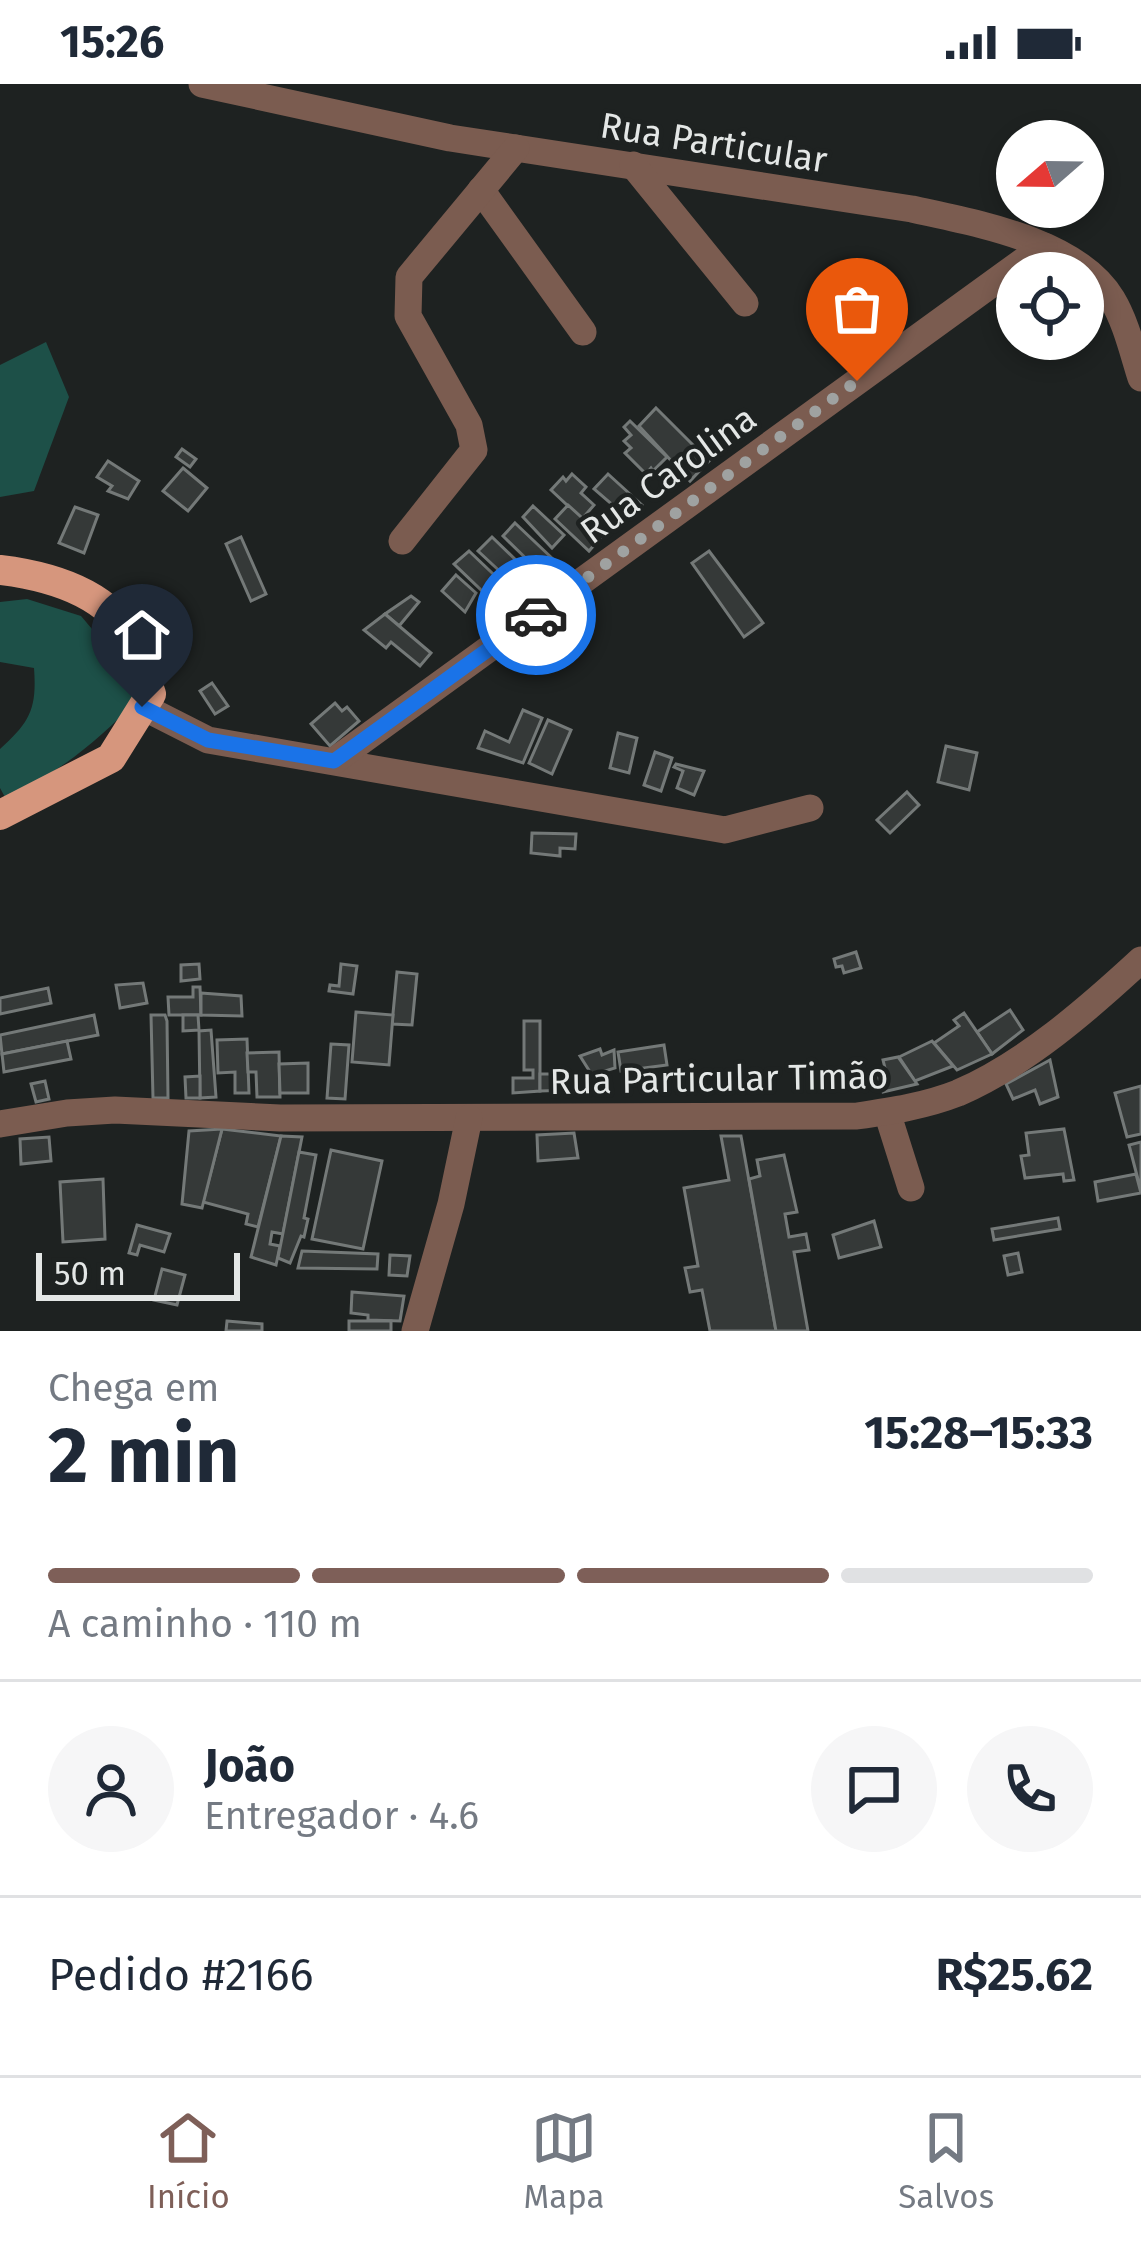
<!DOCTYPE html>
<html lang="pt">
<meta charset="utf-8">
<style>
:root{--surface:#fff;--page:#f6f6f7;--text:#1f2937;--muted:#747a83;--line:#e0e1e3;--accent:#7e5f58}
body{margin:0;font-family:"Fira Sans",sans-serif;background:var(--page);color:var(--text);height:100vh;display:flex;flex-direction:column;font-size:45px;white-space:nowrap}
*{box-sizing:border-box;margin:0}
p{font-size:39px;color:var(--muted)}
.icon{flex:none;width:66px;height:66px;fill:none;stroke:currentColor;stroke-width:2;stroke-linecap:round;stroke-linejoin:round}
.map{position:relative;height:1247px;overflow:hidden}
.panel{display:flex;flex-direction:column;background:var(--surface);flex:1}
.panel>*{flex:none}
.needle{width:78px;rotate:250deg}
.buttons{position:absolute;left:996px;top:36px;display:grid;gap:24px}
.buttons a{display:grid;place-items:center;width:108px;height:108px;border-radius:50%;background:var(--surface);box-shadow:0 6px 18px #0003;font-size:60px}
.scale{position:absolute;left:36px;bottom:30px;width:204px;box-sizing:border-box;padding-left:12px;border:6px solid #e4e7e6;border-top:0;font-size:33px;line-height:42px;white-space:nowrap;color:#e4e7e6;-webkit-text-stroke:9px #1e2221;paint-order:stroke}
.pin{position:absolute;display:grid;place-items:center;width:102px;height:102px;color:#fff;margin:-123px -51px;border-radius:50% 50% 50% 0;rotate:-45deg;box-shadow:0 0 12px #0007}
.pin .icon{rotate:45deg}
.courier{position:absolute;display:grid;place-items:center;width:120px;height:120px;margin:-60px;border:9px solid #1a73e8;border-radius:50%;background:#fff;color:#222;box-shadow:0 3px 15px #0007}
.overview em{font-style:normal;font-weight:700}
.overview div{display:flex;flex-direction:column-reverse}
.overview{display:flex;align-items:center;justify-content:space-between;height:204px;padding:0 48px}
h1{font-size:78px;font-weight:700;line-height:90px}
.bar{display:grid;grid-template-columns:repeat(4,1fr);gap:18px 12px;align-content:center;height:144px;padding:0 48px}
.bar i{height:15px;border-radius:9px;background:var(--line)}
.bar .current{background:var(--accent)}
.bar p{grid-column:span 4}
.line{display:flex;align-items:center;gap:30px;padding:0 48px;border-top:3px solid var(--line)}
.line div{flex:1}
.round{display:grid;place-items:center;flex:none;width:126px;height:126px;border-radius:63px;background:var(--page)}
.status{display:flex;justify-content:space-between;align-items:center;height:84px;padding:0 60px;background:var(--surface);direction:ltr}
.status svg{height:33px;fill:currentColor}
.tabs{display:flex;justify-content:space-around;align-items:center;height:168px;border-top:3px solid var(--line);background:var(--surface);font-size:33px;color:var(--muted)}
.tabs a{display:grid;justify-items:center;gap:6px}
.tabs .current{color:var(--accent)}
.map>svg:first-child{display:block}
.green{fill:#1d5048}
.building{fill:#353938;stroke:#747978;stroke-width:3}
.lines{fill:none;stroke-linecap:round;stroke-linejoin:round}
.minor{stroke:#7b5c50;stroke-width:27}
.major{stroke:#d6967d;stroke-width:30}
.done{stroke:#9fa2a1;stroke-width:12;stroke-dasharray:0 21.6}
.route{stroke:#1a73e8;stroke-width:15}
.labels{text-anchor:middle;stroke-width:9;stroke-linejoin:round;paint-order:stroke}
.street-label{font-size:36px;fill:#e4e7e6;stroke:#1e2221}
</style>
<div class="status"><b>15:26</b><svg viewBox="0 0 49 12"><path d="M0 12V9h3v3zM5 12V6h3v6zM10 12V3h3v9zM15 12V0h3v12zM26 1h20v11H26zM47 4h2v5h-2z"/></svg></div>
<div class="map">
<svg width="1141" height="1247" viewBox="0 0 1141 1247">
<rect width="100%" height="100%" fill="#1e2221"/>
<g class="green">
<path d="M46,258L69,313L34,407L0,413V281Z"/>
<path d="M27,515L81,532L125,584L137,616C95,660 60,687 6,715L0,704V665C30,638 37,625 34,584L0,578V518Z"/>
</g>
<g class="building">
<path d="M656,324L709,377L690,397L639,342Z"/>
<path d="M630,337L667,373L653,387L651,384L646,390L625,369L631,364L624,357L631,351L624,343Z"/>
<path d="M182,365L196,375L190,383L176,373Z"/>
<path d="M108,377L139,397L128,415L108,407L112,402L97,393Z"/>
<path d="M183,384L207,404L188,427L163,407Z"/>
<path d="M572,390L586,403L581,409L594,421L582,435L551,406L563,393L566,397Z"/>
<path d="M608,390L642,421L635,429L628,423L622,429L594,405Z"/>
<path d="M568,421L602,452L589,467L555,435Z"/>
<path d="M533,422L564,451L552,464L523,433Z"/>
<path d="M75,423L98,431L84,469L59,459Z"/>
<path d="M515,439L555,477L542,490L503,452Z"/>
<path d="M241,453L266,510L251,517L226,460Z"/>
<path d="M492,453L520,480L507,494L478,467Z"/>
<path d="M469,467L529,524L515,535L501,525L454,480Z"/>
<path d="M709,467L763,539L744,553L692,479Z"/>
<path d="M456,491L476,509L465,528L442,507Z"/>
<path d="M411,512L419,518L399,542L385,530Z"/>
<path d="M385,530L431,569L420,582L391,558L386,564L364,546Z"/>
<path d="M212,599L228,622L215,630L200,607Z"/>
<path d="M335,619L342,627L347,623L359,637L330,662L311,640Z"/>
<path d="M523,626L542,634L523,679L478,664L485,647L509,658Z"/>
<path d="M548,636L571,646L552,690L529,679Z"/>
<path d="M618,649L637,654L629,689L610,684Z"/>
<path d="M946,662L977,669L969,706L938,698Z"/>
<path d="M655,668L672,674L661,707L644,701Z"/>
<path d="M676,680L704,687L694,711L677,704L683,687L674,683Z"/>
<path d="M907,708L919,721L890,749L877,736Z"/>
<path d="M532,749L576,750L575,765L560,764V772L531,769Z"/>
<path d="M856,868L861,884L844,889L842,882L836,883L834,875Z"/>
<path d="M199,880L200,895L181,897V881Z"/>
<path d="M341,880L357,882L353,910L329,907L330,901L339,902Z"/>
<path d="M397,888L417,890L412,941L392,940Z"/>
<path d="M143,899L147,919L120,924L116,901Z"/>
<path d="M193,903H200L201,931H169L168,913H193Z"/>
<path d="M48,904L51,919L0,930V914Z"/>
<path d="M201,909L241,912L242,932L201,931Z"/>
<path d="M1010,926L1023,946L992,970L977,948Z"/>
<path d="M356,928L393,931L389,981L352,978Z"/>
<path d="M964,929L992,970L957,986L934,959L959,942L954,936Z"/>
<path d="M94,931L98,951L2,970L0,951Z"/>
<path d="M151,931H165L167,937L168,1014H153Z"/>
<path d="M183,931H198L199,946L183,947Z"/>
<path d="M524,937H540V1007L513,1009V994H533V986H524Z"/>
<path d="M211,946L216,1013L200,1014L199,947Z"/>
<path d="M247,955L249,1009H235V988L218,989L217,956Z"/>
<path d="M67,957L71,975L4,988L2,970Z"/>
<path d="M932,957L953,982L915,997L899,973Z"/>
<path d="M331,960L349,961L345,1015L327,1014Z"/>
<path d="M664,961L667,981L621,987L618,968Z"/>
<path d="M600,965L602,971L614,966L615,984L592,991L580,972Z"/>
<path d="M279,968L280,1013H257L256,988H248L247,969Z"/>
<path d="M898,973L917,1000L883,1008L877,989L886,988L883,976Z"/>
<path d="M1050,976L1058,1013L1040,1020L1035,1006L1013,1015L1006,1000Z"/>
<path d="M308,979V1009H280L279,980Z"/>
<path d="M540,990H575V1006L540,1007Z"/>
<path d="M200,992V1014H186L185,993Z"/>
<path d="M45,997L49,1015L36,1018L31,1000Z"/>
<path d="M1141,1002V1050L1127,1053L1115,1009Z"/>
<path d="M222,1045L281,1052L258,1143L246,1140L248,1130L203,1118Z"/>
<path d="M222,1045L202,1124L182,1120L189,1047Z"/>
<path d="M1064,1045L1074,1096L1064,1097L1063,1090L1025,1094L1021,1072L1029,1071L1026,1049Z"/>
<path d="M574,1049L578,1074L538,1077L537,1051Z"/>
<path d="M281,1052L302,1053L283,1150L272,1148L270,1160L280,1162L276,1181L251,1173Z"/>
<path d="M721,1052H741L776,1247H710L702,1206L690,1208L685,1184L698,1182L684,1104L729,1096Z"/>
<path d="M49,1053L51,1077L21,1080L20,1055Z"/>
<path d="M1141,1058V1107L1129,1061Z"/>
<path d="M331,1066L382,1077L363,1165L312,1155Z"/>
<path d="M299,1068L316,1071L304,1134L308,1135L304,1153L301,1152L290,1179L278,1174Z"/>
<path d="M784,1071L797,1128L785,1130L789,1153L806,1150L809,1166L794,1168L808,1247H776L749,1095L760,1092L757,1076Z"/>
<path d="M1136,1090L1141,1109L1098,1117L1095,1098Z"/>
<path d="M103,1095L105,1155L63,1158L60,1098Z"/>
<path d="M1058,1134L1060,1145L994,1156L992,1145Z"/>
<path d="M874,1137L881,1163L839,1174L833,1151Z"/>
<path d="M137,1141L170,1150L164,1168L140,1161L137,1171L129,1169Z"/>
<path d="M302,1167L378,1170L377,1185L298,1184Z"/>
<path d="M1018,1169L1022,1188L1008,1191L1004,1172Z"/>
<path d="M390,1171L410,1172L407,1192L389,1191Z"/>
<path d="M162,1185L185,1191L177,1221L154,1216Z"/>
<path d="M352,1208L404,1212L400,1237L368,1236V1231L351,1229Z"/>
<path d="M227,1237L262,1240V1247H226Z"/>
<rect x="349" y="1237" width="42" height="10"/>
</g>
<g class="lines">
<g class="minor">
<path d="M202,0L450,54L912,125C974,139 1077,156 1112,215C1126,238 1133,269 1141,294"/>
<path d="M633,81L745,219"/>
<path d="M481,106L583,248"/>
<path d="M402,457L474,366L469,341L408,232L409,193L516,64"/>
<path d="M143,623L208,656L725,746L810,724"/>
<path d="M334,677L1044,162"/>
<path d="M887,1028L911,1104"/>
<path d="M0,1040L67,1029L115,1026L280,1034L857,1032C891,1027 925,1022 958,1009C1025,980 1088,925 1141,876"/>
<path d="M415,1247L451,1120L469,1034"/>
</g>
<path class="major" d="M0,486C49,492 107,508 132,555C141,572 145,593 151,610L111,674L0,731"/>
</g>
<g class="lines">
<path class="done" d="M536,531L857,297"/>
<path class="route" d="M142,623L208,656L334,677L536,531"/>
</g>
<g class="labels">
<g class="street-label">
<text transform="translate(714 58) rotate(9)" y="13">Rua Particular</text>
<text transform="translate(668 390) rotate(-36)" y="13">Rua Carolina</text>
<text transform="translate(719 994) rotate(-1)" y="13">Rua Particular Timão</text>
</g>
</g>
</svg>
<div class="buttons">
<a><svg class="needle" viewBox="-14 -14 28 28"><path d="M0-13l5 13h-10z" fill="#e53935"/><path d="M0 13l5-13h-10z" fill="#747a83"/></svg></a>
<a><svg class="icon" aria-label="locate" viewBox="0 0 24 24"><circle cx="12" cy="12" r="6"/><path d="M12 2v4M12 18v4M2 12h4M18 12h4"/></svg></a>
</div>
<div class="scale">50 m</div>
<div class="pin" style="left:857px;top:297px;background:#ea580c"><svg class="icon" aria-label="bag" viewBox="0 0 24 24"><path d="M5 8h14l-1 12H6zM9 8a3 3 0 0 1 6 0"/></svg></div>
<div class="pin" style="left:142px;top:623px;background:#1f2937"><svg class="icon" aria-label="home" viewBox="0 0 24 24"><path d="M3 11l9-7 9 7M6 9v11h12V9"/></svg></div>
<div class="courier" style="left:536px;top:531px"><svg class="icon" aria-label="car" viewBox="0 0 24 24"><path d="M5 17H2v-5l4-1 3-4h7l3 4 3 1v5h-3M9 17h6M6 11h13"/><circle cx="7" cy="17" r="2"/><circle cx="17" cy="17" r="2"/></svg></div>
</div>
<section class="panel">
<div class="overview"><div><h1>2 min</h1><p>Chega em</p></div><em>15:28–15:33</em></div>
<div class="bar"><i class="current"></i><i class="current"></i><i class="current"></i><i></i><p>A caminho · 110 m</p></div>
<div class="line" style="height:216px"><a class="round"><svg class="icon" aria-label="person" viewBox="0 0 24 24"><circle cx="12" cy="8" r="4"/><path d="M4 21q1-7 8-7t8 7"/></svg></a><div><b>João</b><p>Entregador · 4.6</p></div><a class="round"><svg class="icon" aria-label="chat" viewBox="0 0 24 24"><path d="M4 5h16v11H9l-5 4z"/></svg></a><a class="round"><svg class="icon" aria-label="phone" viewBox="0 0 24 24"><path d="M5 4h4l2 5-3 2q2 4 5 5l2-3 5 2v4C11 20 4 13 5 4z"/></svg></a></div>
<div class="line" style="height:156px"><div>Pedido #2166</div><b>R$25.62</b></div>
</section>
<nav class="tabs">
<a class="current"><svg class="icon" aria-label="home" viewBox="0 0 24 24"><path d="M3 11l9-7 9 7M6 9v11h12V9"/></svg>Início</a>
<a><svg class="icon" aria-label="map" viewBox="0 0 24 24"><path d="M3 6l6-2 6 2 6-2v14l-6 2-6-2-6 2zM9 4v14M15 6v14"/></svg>Mapa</a>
<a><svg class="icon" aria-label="saved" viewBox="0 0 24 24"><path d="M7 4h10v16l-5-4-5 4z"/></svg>Salvos</a>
</nav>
